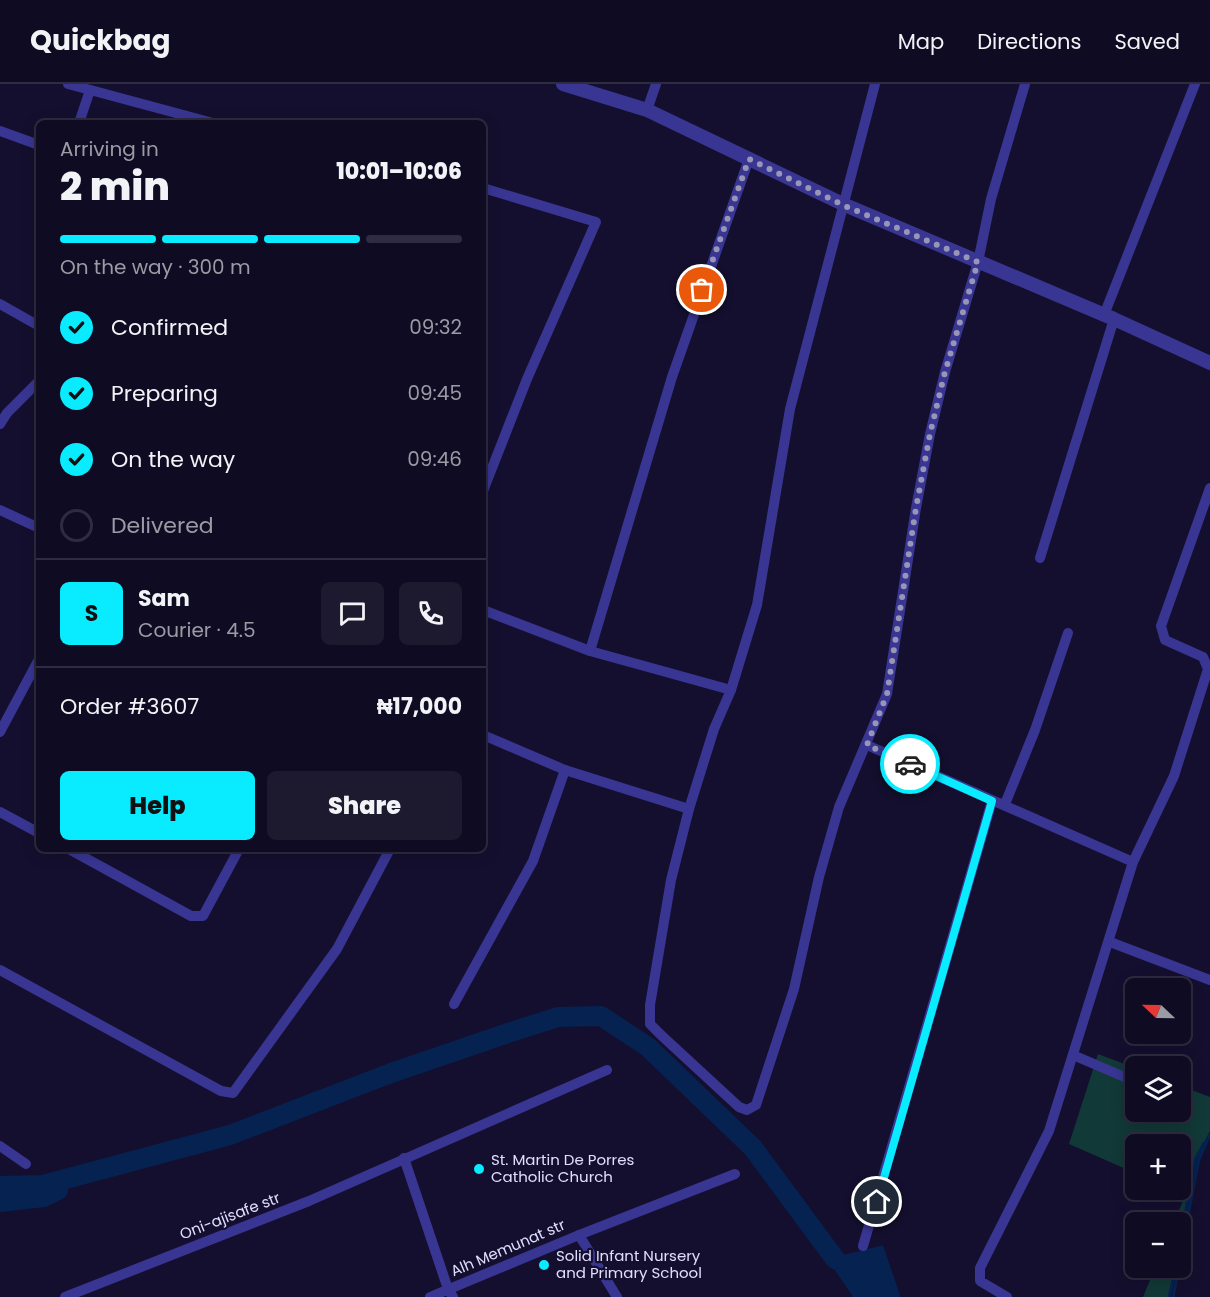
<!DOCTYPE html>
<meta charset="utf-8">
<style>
:root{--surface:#0f0b22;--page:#1d192f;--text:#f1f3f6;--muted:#9b9ba5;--line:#2f2b40;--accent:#09ebff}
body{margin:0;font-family:Poppins,sans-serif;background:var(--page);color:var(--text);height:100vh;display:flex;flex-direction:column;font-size:22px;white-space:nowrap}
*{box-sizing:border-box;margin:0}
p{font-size:20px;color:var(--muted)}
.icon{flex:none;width:33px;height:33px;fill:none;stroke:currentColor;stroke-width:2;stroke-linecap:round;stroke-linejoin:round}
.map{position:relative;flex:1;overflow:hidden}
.sheet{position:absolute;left:36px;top:36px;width:450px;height:732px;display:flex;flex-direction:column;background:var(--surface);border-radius:9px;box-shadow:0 3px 15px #0003,0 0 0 2px var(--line)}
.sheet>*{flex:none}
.needle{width:39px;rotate:292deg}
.tools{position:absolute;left:1125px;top:894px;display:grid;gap:12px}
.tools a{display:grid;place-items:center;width:66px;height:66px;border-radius:9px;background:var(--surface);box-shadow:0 3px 15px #0003,0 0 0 2px var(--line);font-size:30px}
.pin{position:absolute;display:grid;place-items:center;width:51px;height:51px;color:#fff;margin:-26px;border:3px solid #fff;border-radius:50%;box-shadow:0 2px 6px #0007}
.courier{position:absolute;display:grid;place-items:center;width:60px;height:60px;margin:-30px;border:4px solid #09ebff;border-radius:50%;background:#fff;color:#222;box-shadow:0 2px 8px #0007}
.head em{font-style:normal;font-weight:800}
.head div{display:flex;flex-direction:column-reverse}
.head{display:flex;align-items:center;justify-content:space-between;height:102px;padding:0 24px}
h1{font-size:39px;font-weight:800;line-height:45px}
.bar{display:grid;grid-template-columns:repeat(4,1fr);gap:9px 6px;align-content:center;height:72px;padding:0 24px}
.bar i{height:8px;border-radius:4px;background:var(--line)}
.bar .active{background:var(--accent)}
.bar p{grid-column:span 4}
.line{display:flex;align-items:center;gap:15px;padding:0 24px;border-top:2px solid var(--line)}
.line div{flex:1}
.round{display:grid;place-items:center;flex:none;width:63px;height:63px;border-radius:9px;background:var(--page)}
ol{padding:0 24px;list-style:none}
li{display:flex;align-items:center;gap:18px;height:66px}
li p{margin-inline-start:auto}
li .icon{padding:6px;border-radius:50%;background:var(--accent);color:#111;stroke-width:4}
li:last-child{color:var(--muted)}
li i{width:33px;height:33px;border:3px solid var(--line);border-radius:50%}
.button{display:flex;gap:12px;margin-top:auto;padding:12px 24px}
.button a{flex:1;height:69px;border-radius:9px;background:var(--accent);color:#111;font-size:24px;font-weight:800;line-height:69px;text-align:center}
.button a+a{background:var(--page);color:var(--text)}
header{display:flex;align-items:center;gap:36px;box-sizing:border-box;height:84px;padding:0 30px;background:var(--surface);border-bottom:2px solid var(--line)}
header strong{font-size:28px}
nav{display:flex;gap:33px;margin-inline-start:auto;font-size:21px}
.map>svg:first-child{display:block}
.green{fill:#113937}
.water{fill:#062251}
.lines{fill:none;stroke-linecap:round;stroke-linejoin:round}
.stream{stroke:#062251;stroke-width:3}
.river{stroke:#062251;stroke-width:20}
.minor{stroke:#383692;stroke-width:10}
.tertiary{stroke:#383692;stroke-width:14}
.done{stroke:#9995b6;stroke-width:6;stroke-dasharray:0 10.8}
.route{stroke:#09ebff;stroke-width:8}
.poi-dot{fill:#09ebff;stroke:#140f2e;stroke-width:2}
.labels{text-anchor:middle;stroke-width:4.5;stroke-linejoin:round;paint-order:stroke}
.poi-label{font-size:15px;fill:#e0ddff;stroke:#140f2e;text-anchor:start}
.street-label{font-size:15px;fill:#e0ddff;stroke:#140f2e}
</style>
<header>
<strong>Quickbag</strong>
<nav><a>Map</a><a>Directions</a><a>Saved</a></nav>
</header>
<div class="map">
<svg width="1210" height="1213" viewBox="0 0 1210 1213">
<rect width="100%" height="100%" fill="#140f2e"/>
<g class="green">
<path d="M1098,970L1135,984L1136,1028H1180L1181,1002L1210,1013V1047L1196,1074L1181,1159L1180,1138H1174L1185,1112L1172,1106H1180V1060H1136L1135,1089L1069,1060Z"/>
<path d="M1155,1184H1176L1169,1213H1143Z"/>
</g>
<g class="water">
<path d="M1210,1047L1199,1075L1181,1173C1180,1131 1191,1084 1210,1047Z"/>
<path d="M882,1163L899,1213H855L829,1174Z"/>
</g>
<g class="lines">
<g class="stream">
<path d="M1180,1159L1196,1074L1204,1059"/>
<path d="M1180,1173L1199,1075L1210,1051"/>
<path d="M838,1174L882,1163L899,1213"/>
<path d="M832,1179L855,1213"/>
<path d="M1169,1213L1176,1184"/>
<path d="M1173,1213L1179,1184"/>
</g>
<g class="river">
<path d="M0,1102L43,1101L230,1051L391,989L511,948L558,933L601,932L648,963L753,1064L835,1175"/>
<path d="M0,1118L44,1113L58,1106"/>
</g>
<g class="minor">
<path d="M68,0L213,39"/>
<path d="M875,0L790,325L757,521L731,606L714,645L689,725L671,796L650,921V940L661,951L739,1023L747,1026L756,1021L794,905L819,793L839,723L887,610L916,424L930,350L945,288L978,178L991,115L1025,0"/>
<path d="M647,26L656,0"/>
<path d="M79,39L90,6"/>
<path d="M0,47L39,61"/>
<path d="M483,104L596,138L527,295L483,407"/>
<path d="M0,220L39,242"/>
<path d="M1104,231L1195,0"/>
<path d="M0,340L7,329L39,297"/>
<path d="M0,426L39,444"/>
<path d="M1040,474L1114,235"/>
<path d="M483,526L590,567L731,606"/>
<path d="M590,567L672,293L749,75"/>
<path d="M0,648L39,575"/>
<path d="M483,651L565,686L689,725"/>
<path d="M867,661L1133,778"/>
<path d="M1005,720L1035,646L1068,549"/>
<path d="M0,728L39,749"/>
<path d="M69,765L191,832H203L239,765"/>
<path d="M1110,858L1210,896"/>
<path d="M0,886L221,1007L233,1009L337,865L390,765"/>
<path d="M454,920L533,777L565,686"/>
<path d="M1073,971L1136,998"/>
<path d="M1180,1018L1186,1020"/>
<path d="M0,1062L26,1080"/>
<path d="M404,1074L448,1205L453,1213"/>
<path d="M579,1151L617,1213"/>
<path d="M863,1162L992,717"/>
<path d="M65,1213L309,1117L607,986"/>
<path d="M430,1213L579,1151L735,1090"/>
<path d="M1007,1213L980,1197V1184L1049,1047L1133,778L1174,692L1208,585L1203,573L1165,556L1161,542L1210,404"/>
</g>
<path class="tertiary" d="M563,0L647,26L845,121L1114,235L1210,279"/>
</g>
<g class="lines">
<path class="done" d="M702,206L749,75L845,122L978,178L945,288L930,350L916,424L887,610L867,661L910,680"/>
<path class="route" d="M877,1118L992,717L910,680"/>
</g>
<g class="poi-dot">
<circle cx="479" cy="1085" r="6"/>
<circle cx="544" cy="1181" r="6"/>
</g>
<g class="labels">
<g class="poi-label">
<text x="491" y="1081">St. Martin De Porres<tspan x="491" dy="17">Catholic Church</tspan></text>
<text x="556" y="1177">Solid Infant Nursery<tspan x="556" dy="17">and Primary School</tspan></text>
</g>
<g class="street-label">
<text transform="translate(230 1132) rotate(-21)" y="5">Oni-ajisafe str</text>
<text transform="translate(508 1164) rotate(-23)" y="5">Alh Memunat str</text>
</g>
</g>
</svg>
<div class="tools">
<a><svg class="needle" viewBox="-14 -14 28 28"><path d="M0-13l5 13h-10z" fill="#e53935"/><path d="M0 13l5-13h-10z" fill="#9b9ba5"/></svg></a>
<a><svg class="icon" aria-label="layers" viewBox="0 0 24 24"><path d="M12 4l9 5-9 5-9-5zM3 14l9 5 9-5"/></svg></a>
<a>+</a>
<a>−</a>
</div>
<div class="pin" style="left:702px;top:206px;background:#ea580c"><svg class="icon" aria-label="bag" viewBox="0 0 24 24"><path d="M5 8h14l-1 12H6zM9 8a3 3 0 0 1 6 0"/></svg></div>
<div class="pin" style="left:877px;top:1118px;background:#1f2937"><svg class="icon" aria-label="home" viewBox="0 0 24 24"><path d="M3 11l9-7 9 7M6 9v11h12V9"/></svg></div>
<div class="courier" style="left:910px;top:680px"><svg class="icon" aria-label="car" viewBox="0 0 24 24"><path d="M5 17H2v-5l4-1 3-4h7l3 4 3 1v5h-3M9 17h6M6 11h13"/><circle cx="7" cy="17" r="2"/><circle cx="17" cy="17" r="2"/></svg></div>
<section class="sheet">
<div class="head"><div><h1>2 min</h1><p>Arriving in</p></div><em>10:01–10:06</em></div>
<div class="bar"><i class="active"></i><i class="active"></i><i class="active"></i><i></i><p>On the way · 300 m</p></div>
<ol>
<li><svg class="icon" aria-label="check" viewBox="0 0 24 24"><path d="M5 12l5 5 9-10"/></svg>Confirmed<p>09:32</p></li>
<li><svg class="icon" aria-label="check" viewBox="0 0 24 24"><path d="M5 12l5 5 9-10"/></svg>Preparing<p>09:45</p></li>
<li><svg class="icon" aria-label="check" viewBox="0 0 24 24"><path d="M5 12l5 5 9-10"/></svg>On the way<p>09:46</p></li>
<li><i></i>Delivered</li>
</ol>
<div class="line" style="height:108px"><b class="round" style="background:var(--accent);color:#111">S</b><div><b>Sam</b><p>Courier · 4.5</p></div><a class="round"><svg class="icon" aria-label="chat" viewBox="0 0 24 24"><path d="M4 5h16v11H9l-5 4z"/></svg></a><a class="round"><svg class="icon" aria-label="phone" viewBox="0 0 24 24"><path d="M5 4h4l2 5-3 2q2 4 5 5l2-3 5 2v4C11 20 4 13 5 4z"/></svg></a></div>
<div class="line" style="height:78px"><div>Order #3607</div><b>₦17,000</b></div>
<div class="button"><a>Help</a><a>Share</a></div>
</section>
</div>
